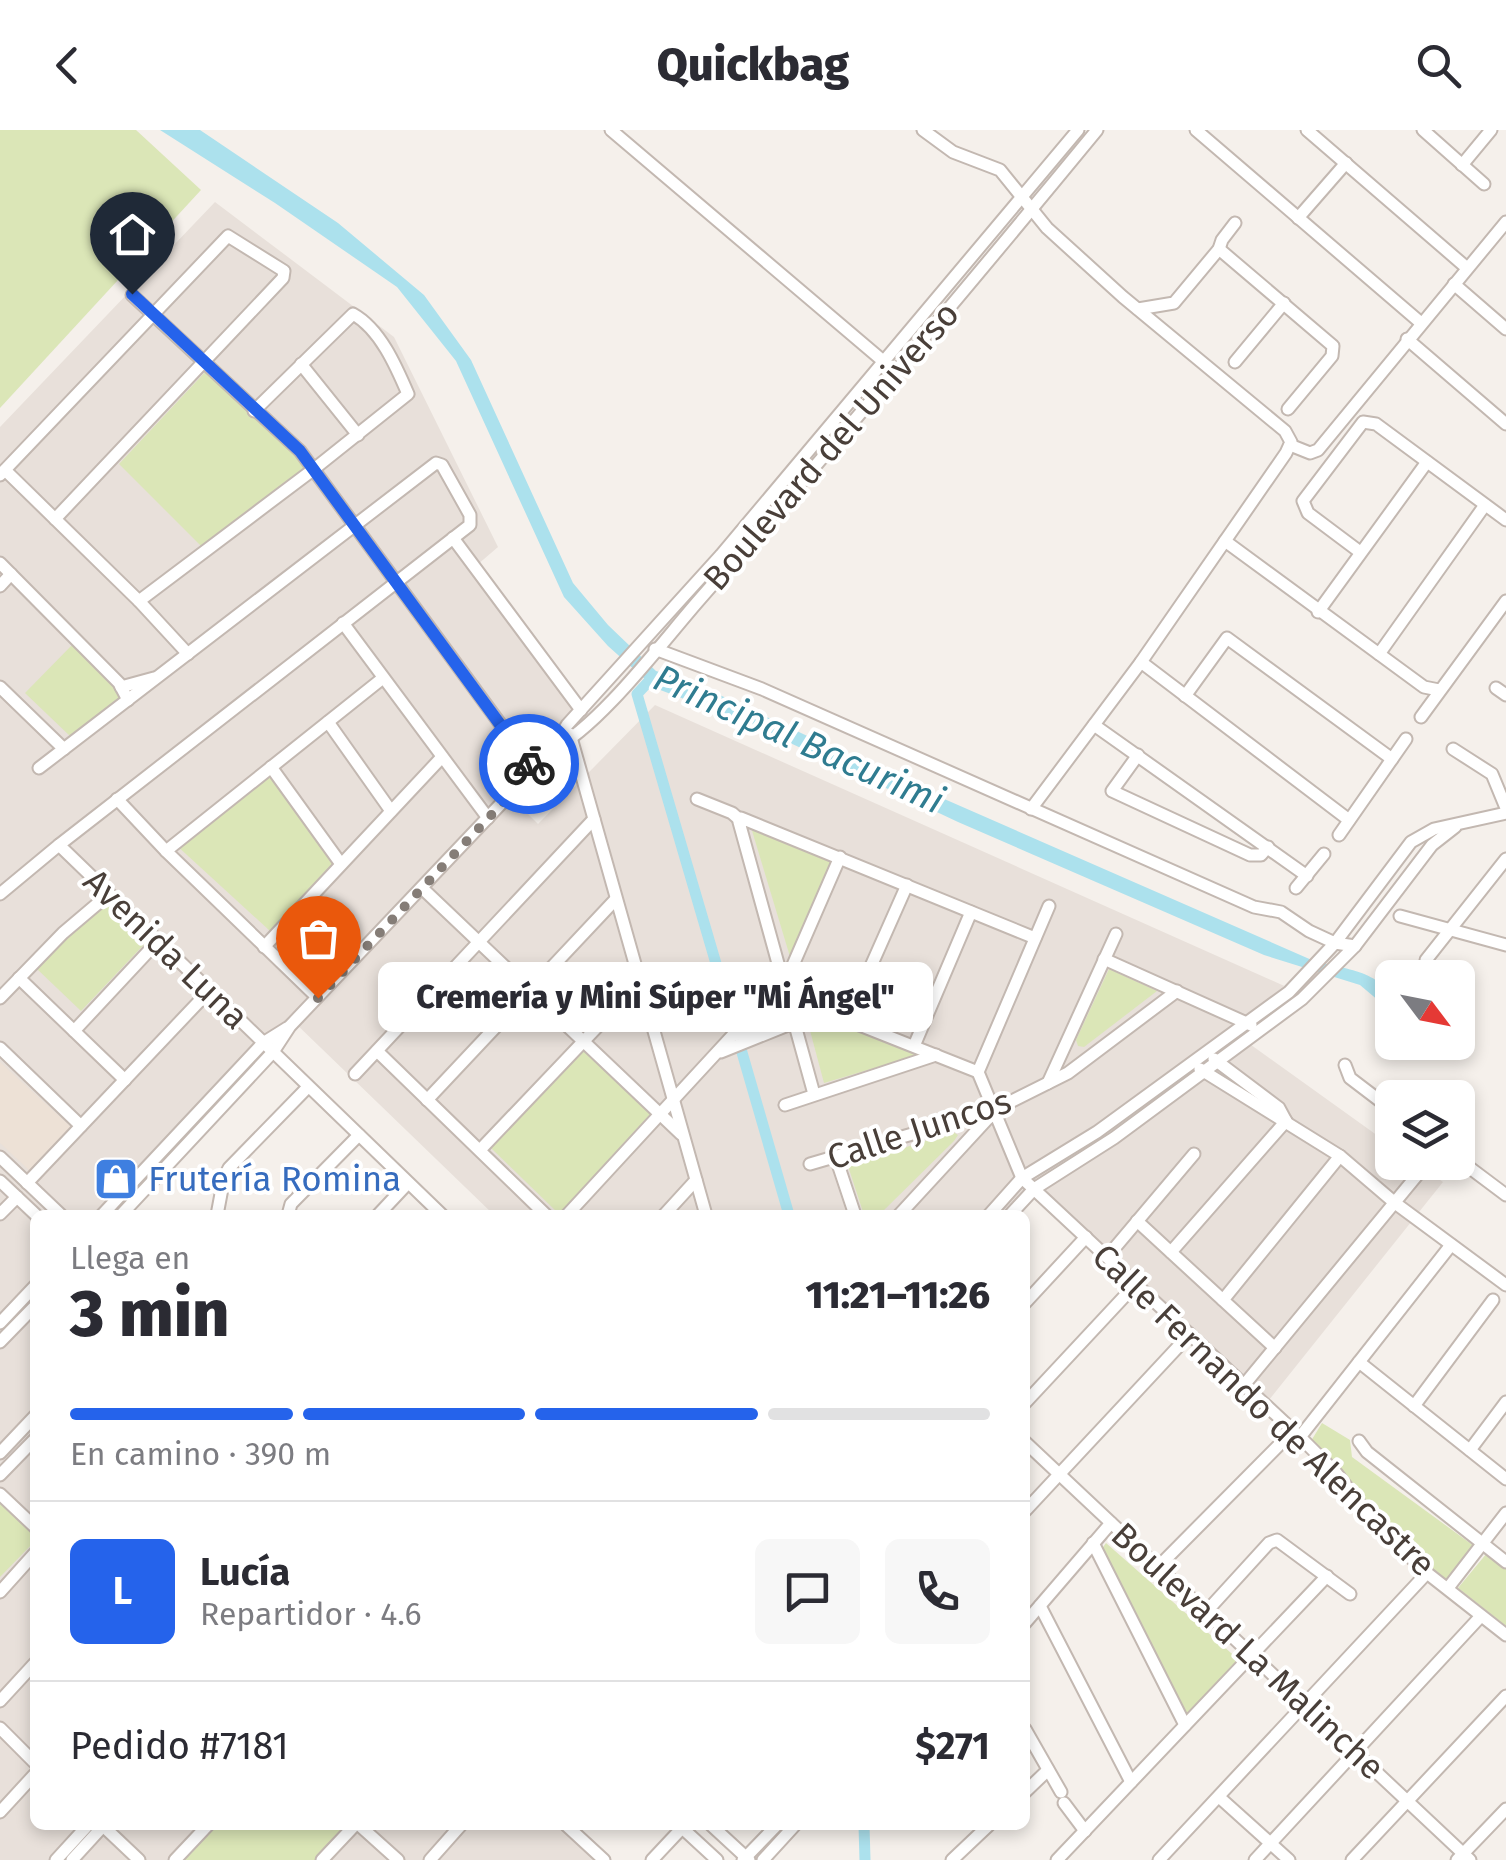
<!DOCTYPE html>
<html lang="es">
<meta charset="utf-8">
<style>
:root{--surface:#fff;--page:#f7f7f7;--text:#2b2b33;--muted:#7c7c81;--line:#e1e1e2;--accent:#2563eb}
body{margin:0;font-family:"Fira Sans",sans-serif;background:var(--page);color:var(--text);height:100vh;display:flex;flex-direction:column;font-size:38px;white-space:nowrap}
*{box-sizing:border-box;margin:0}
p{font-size:32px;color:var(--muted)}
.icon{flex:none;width:55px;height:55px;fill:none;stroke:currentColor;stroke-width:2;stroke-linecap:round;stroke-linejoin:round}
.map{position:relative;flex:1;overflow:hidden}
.sheet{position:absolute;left:30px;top:1080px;width:1000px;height:620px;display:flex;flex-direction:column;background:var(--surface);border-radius:15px;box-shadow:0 5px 15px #0003}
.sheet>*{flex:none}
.needle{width:65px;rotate:122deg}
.controls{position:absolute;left:1375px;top:830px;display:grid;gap:20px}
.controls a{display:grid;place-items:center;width:100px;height:100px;border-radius:15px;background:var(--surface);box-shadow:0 5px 15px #0003;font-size:50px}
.pin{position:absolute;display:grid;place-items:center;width:85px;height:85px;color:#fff;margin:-102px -42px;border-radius:50% 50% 50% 0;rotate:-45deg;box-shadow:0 0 10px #0007}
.pin .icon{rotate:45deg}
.courier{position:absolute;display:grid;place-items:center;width:100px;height:100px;margin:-50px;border:8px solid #2563eb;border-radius:50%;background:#fff;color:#222;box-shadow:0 2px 12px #0007}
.bubble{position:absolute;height:70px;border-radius:15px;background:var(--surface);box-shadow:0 5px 15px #0003;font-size:32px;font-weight:800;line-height:70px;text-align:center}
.head em{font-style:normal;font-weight:800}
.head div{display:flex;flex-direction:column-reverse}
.head{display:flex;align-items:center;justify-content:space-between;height:170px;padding:0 40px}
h1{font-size:65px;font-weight:800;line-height:75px}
.bar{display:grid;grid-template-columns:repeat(4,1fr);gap:15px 10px;align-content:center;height:120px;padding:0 40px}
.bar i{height:12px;border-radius:8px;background:var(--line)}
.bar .on{background:var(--accent)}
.bar p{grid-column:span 4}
.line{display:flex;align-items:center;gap:25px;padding:0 40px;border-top:2px solid var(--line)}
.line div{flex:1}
.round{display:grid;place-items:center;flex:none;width:105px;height:105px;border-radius:15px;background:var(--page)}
header{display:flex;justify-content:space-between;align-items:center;height:130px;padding:0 40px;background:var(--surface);font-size:45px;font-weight:800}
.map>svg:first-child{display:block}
.residential{fill:#e8e0da}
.education{fill:#ede1d6}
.green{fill:#dbe6b7}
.water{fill:#ace1ed}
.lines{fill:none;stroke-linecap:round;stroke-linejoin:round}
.canal{stroke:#ace1ed;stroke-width:11}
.minor-casing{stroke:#c3b8b1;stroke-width:15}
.minor{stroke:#fff;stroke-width:11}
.done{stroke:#857d77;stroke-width:10;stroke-dasharray:0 18}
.route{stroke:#2563eb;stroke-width:12}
.labels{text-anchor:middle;stroke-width:8;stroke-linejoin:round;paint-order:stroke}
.street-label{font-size:35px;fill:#493f39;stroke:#fff}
.shop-label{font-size:35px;fill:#366cbe;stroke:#fff;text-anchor:start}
.water-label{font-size:38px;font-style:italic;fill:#2f7c90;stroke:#fff}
</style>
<header><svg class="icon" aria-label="back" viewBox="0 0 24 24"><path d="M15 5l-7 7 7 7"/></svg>Quickbag<svg class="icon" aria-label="search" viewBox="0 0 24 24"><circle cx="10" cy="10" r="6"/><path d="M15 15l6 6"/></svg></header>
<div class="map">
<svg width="1506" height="1730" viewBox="0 0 1506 1730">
<rect width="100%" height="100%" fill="#f5f0eb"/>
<path class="residential" d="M215,72L394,207L498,417L470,441L585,590L513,669L538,694L655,575L1300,863L1240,907L1392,1016V1032L1415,1033L1443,1052L1269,1270L1030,1054L1000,1085H494L292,890L108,1085H35V1163L22,1177L35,1189V1695H571L609,1730H0V297Z"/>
<path class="education" d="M0,932L72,998L31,1042L0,1013Z"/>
<g class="green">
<path d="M0,0H136L201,60L0,278Z"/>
<path d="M209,238L315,334L203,418L119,334Z"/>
<path d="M73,514L121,556L118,571L71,607L25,563Z"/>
<path d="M273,642L339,729L270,801L175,714Z"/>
<path d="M750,694L836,729L791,830Z"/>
<path d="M116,767L154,804L81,881L36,838L67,806Z"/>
<path d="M1109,839L1157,861L1084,917L1078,916L1076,910Z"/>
<path d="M832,885L918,925L824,953L808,893Z"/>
<path d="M585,918L656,984L560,1085L491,1018Z"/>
<path d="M953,1002L958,1005L954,1011L879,1085H864L848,1036Z"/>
<path d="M1322,1293L1350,1310L1352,1327L1474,1416L1446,1451L1394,1404L1311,1311Z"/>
<path d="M0,1373L35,1405V1411L0,1447Z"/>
<path d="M1106,1413L1239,1530L1187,1586L1101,1420Z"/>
<path d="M1487,1423L1506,1438V1496L1458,1458Z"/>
<path d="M215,1695H347L316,1730H183Z"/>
</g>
<path class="water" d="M160,0H200L338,93L424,165L471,230L573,453L608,495L656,541L690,551L910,654L1314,831C1347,840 1392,841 1392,882L1360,855L1264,825L958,692L750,594L655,558L608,516L564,467L456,231L397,157L275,73Z"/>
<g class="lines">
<g class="canal">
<path d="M651,549L637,564L734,895"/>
<path d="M741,919L789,1085"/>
<path d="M864,1695L865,1730"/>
</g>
<defs>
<g id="minor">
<path d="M611,0L889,236"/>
<path d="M923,0L953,22L1000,40L1047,98L1123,167L1285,301L1291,312L1286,323L1141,532L1031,679"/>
<path d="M1196,0L1421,193"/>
<path d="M1307,0L1467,138"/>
<path d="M1423,0L1484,54"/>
<path d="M1462,35L1491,0"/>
<path d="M1298,88L1346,33"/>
<path d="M1219,119L1333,216L1332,226L1288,279"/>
<path d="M1454,154L1506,199"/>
<path d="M132,165L300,321L534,640"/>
<path d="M1138,179L1174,173L1219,119L1222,110L1235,93"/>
<path d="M1407,209L1506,294"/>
<path d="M1235,232L1284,173"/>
<path d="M301,234L358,305"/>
<path d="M1290,315L1310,323L1318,320L1506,92"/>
<path d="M5,340L139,471L188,524"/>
<path d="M0,345L228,106L284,141L283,148L55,389"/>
<path d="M453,408L581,580"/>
<path d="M1225,411L1424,557L1439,560"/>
<path d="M1360,422L1308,383L1303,371L1363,292L1376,294L1506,390"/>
<path d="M0,433L119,553L128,570"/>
<path d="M0,456L11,444"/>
<path d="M139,471L314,339L408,264C396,236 380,199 353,184L254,281"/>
<path d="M1318,482L1427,332"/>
<path d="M343,493L488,688"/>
<path d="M655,519L762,559L1254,777L1281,782L1309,801L1335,813L1355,816"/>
<path d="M1379,524L1485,375"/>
<path d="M1141,532L1349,690"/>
<path d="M0,557L64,619"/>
<path d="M121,557L154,548"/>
<path d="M1496,558L1506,565"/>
<path d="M1185,566L1227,508L1392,629"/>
<path d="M1421,587L1506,471"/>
<path d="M328,592L391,681"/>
<path d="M1094,595L1307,746"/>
<path d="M570,604L706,1085"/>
<path d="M1453,619L1492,644L1506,678"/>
<path d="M552,620C600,596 663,511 700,469C835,315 967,158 1097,0"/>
<path d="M1138,625L1112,661L1250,725H1261L1268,717"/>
<path d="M271,637L341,734"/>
<path d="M117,669L166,721L317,867"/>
<path d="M697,669L732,683L740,690"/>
<path d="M1339,705L1406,609"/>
<path d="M59,715L442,1085"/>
<path d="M166,721L383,548"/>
<path d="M422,758L681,1004"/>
<path d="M1296,758L1324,724"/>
<path d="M0,764L59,715L470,395V385L442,335L436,333L39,638"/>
<path d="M1400,786L1506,815"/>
<path d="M264,817L442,627"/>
<path d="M1104,829L1251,895"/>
<path d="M1426,830L1506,729"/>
<path d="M19,848L125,950"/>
<path d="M783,858L840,727"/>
<path d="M0,868L63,803L109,764"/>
<path d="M848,888L907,755"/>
<path d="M74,901L158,811"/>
<path d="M914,916L971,782"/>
<path d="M0,918L81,996"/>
<path d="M377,921L546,1085"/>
<path d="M721,922L803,889L829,883L978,942"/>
<path d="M1214,929L1279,978L1286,991"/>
<path d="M1345,935L1350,948L1392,980"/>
<path d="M1200,939L1340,1026L1395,1073L1506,1155"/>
<path d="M978,942L1022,1048L1300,1307L1337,1344L1373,1391L1427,1443L1506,1505"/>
<path d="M978,942L1049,776"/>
<path d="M355,944L594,689"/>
<path d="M1048,953L1116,804"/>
<path d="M814,964L739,692L741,688L1035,808"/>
<path d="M427,970L615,770"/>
<path d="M785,975L936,925"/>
<path d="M1458,991L1465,980"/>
<path d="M480,1020L640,852"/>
<path d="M0,1027L61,1085"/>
<path d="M836,1028L855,1085"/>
<path d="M1458,1029L1506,1065"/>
<path d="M810,1034L994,980L1068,943L1177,861"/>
<path d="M0,1051L36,1085"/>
<path d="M27,1053L209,861"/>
<path d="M0,1084L17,1067"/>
<path d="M102,1085L263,913L287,898"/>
<path d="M121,1085L273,922L290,896L552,620L567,595L721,425L1078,0"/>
<path d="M217,1085L224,1048L229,1038L308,957"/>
<path d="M288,1085L291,1074L359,1005"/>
<path d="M378,1085L408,1053"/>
<path d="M567,1085L732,906L793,886L803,889"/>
<path d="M664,1085L696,1050"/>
<path d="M899,1085L992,984"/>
<path d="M989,1085L1022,1048L1097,1002L1289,862L1335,813L1411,712L1434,699L1506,683"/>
<path d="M1010,1085L1034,1059L1114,1008L1302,869L1355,816L1432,715L1455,697"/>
<path d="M1137,1091L1275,1218"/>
<path d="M1171,1122L1286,991"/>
<path d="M1107,1127L1194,1024"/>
<path d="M1223,1170L1340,1026"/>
<path d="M1025,1173L1086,1107"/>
<path d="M0,1193L35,1156"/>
<path d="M0,1212L35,1176"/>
<path d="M1359,1232L1506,1349"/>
<path d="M1244,1255L1428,1032"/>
<path d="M1025,1273L1136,1154"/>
<path d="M1414,1276L1493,1170"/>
<path d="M1300,1307L1451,1115"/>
<path d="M1359,1311L1367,1322L1506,1432"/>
<path d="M1025,1312L1470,1730"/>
<path d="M1470,1320L1506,1272"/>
<path d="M0,1323L35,1286"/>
<path d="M0,1345L35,1309"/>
<path d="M0,1364L35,1397"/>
<path d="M1025,1381L1190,1204"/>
<path d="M1093,1413L1185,1595"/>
<path d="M1158,1437L1293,1301"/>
<path d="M1448,1458L1506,1383"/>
<path d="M0,1462L35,1423"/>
<path d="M1040,1476L1131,1652"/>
<path d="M1206,1482L1269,1413L1277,1410L1350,1464"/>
<path d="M1025,1493L1111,1393"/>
<path d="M0,1571L35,1533"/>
<path d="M0,1598L35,1633"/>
<path d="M1025,1599L1061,1662"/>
<path d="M1025,1662L1048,1640"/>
<path d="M1219,1667L1289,1730"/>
<path d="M1064,1673L1085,1701"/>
<path d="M0,1682L35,1644"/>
<path d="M102,1695L139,1730"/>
<path d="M359,1695L398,1730"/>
<path d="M566,1695L604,1730"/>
<path d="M679,1695L717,1730"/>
<path d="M711,1695L749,1730"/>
<path d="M56,1730L88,1695"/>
<path d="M72,1730L104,1695"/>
<path d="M175,1730L208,1695"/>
<path d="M322,1730L355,1695"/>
<path d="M430,1730L461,1695"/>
<path d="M652,1730L682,1698"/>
<path d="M743,1730L777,1695"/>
<path d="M763,1730L795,1695"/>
<path d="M952,1730L989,1695"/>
<path d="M1057,1730L1327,1446"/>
<path d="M1159,1730L1427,1443"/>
<path d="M1255,1730L1481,1486"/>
<path d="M1352,1730L1506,1566"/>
<path d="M1457,1730L1506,1679"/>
</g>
</defs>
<use href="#minor" class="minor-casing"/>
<use href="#minor" class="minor"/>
</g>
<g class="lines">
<path class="done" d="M318,868L534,640L529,634"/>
<path class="route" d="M132,164L300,321L529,634"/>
</g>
<defs>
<symbol id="shop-square" viewBox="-11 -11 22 22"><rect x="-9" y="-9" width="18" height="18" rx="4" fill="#3f7fe0" stroke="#fff"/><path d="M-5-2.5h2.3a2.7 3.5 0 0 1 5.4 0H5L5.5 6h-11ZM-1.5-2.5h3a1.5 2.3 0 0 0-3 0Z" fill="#fff"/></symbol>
</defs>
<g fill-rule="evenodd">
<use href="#shop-square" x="91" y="1024" width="50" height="50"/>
</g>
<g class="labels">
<g class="street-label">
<text transform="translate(831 316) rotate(-49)" y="12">Boulevard del Universo</text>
<text transform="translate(166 819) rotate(44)" y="12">Avenida Luna</text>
<text transform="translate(919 999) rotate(-18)" y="12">Calle Juncos</text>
<text transform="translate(1264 1280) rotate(44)" y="12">Calle Fernando de Alencastre</text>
<text transform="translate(1248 1521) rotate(43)" y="12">Boulevard La Malinche</text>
</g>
<g class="shop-label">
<text x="148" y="1061">Frutería Romina</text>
</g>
<g class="water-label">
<text transform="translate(799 609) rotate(24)" y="13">Principal Bacurimi</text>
</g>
</g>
</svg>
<div class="controls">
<a><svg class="needle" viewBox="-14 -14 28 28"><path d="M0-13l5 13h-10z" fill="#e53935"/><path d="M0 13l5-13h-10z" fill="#7c7c81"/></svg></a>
<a><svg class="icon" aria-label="layers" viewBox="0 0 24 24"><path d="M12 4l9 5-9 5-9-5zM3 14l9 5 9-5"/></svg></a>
</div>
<div class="pin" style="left:318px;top:868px;background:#ea580c"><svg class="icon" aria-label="bag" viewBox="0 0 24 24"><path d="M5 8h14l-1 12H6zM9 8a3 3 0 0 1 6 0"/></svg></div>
<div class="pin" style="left:132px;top:164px;background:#1f2937"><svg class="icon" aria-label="home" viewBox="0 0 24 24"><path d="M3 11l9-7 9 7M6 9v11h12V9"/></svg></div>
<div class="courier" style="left:529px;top:634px"><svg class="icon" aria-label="bike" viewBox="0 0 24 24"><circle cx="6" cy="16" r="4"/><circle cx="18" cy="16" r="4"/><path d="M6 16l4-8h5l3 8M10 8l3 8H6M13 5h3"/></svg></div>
<div class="bubble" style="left:378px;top:832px;width:555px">Cremería y Mini Súper &quot;Mi Ángel&quot;</div>
<section class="sheet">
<div class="head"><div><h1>3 min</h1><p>Llega en</p></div><em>11:21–11:26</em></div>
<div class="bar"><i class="on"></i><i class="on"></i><i class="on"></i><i></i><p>En camino · 390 m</p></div>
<div class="line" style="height:180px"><b class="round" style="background:var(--accent);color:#fff">L</b><div><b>Lucía</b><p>Repartidor · 4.6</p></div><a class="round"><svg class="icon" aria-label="chat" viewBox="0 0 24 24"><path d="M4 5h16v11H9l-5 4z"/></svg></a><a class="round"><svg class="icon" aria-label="phone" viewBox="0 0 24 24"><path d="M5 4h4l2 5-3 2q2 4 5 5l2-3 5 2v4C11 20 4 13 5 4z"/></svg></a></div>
<div class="line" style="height:130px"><div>Pedido #7181</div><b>$271</b></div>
</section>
</div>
